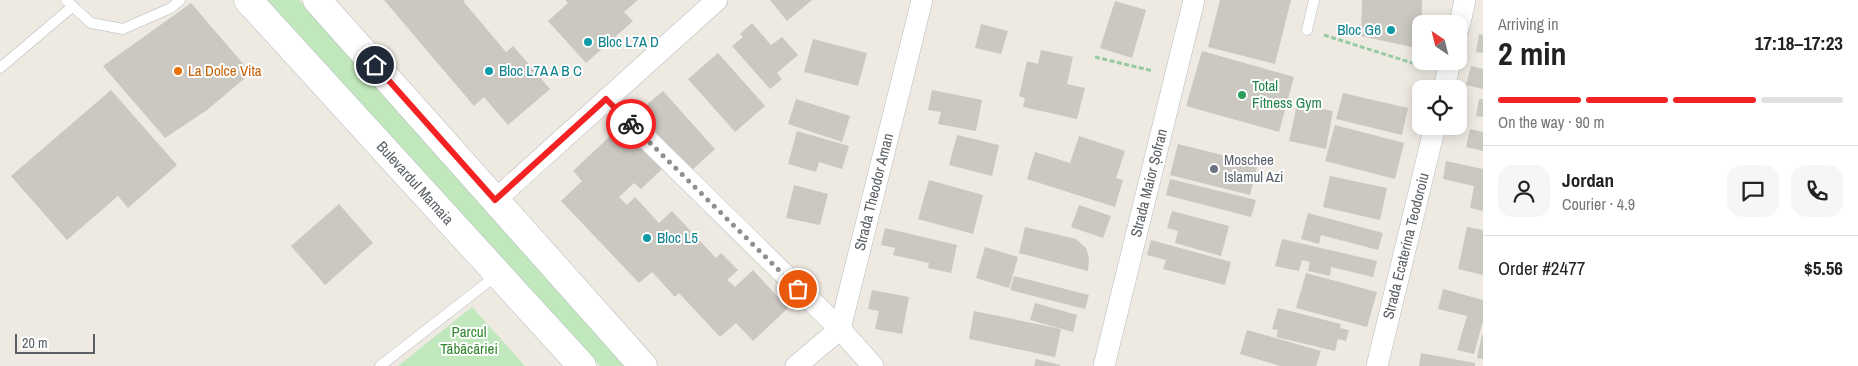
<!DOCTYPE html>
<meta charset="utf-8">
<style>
:root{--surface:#fff;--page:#f6f6f6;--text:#222;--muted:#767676;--line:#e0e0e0;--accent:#f42223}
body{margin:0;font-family:"Archivo Narrow",sans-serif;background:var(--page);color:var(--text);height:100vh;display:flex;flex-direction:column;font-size:19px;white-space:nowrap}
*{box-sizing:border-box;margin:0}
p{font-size:16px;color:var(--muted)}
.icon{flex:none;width:28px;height:28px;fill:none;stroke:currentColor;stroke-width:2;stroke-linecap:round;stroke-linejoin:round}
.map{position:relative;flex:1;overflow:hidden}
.drawer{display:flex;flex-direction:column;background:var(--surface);width:375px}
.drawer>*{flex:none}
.needle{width:32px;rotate:325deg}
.tools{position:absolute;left:1412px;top:15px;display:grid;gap:10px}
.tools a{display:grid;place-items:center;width:55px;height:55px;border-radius:10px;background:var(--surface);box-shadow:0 2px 12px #0003;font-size:25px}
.scale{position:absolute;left:15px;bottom:12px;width:80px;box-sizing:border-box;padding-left:5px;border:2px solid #5a5f64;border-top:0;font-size:14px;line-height:18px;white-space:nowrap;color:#5a5f64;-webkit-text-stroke:4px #fff;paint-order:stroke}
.pin{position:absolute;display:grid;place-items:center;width:42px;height:42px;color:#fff;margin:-21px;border:2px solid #fff;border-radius:50%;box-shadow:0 1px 5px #0007}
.courier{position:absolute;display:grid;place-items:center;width:50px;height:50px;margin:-25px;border:4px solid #f42223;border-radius:50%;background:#fff;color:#222;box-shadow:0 1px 6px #0007}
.headline em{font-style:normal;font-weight:800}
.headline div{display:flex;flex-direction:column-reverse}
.headline{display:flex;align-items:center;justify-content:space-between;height:85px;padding:0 15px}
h1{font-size:32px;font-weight:800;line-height:38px}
.bar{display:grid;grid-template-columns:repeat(4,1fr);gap:8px 5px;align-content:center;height:60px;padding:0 15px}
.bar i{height:6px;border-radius:4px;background:var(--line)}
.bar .on{background:var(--accent)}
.bar p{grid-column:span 4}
.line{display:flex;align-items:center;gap:12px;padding:0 15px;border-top:1px solid var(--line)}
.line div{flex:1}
.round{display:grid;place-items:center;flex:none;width:52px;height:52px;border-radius:15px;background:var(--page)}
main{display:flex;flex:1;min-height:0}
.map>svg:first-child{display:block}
.green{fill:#c0e8bc}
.building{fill:#cbc7c1}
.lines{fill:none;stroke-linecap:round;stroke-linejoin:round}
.lane-casing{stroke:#b5b9bd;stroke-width:11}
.street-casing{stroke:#b5b9bd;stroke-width:22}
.secondary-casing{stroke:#b5babf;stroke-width:29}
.path{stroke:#96cba1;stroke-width:3;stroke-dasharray:5 2.5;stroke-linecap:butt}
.lane{stroke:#fff;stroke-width:10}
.street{stroke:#fff;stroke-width:21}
.secondary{stroke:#fff;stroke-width:28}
.done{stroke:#8e9090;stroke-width:5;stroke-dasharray:0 9}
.route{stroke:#f42223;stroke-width:6}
.culture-dot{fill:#0f9aa8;stroke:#fff;stroke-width:2}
.food-dot{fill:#e8710a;stroke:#fff;stroke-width:2}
.leisure-dot{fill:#2e9e5b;stroke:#fff;stroke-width:2}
.worship-dot{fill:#6b7280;stroke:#fff;stroke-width:2}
.labels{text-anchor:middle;stroke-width:4;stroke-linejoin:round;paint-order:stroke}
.culture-label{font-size:15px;fill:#0d838f;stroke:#fff;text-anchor:start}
.food-label{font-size:15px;fill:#c56008;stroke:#fff;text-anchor:start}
.leisure-label{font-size:15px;fill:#27864d;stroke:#fff;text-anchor:start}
.worship-label{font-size:15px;fill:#5b616d;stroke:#fff;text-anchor:start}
.street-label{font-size:15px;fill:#5a5f64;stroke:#fff}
.park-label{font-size:15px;fill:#32862f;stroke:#fff}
</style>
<main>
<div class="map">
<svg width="1483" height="366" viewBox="0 0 1483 366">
<rect width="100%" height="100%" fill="#eeeae2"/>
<g class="green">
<path d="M267,0H299L631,366H600Z"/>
<path d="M472,307L525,366H398Z"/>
</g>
<g class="building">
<path d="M384,0H465L463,1L506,52L513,46L550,89L508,125L484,97L474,106Z"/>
<path d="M565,0H638L624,12L633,21L586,63L548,21L568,3Z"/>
<path d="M770,0H812L787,21Z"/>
<path d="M1220,0H1291L1275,64L1208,47Z"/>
<path d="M1362,0H1422L1421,49L1361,36Z"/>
<path d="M1115,1L1146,10L1132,58L1100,48Z"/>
<path d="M191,3L251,73L207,110L165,138L103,66Z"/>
<path d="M752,23L771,45L782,37L798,55L777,73L782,79L770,89L732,46L743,37L740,34Z"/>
<path d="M981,24L1008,31L1001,54L975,48Z"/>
<path d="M1479,34L1483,35V53L1476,52Z"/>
<path d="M813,39L867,53L858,86L804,72Z"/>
<path d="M1041,50L1073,57L1067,84L1085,88L1077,119L1023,107L1025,98L1019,96L1027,61L1038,64Z"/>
<path d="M1202,51L1294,77L1279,132L1186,106Z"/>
<path d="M718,53L765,106L735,132L688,79Z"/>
<path d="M1471,66L1483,69V89L1466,85Z"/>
<path d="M111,90L177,165L128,208L118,196L67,240L11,176Z"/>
<path d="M932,90L982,100L976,131L938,124L941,112L928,110Z"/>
<path d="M663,91L715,149L691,171L638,112Z"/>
<path d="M1343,93L1408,108L1402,135L1336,119Z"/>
<path d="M796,99L850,116L842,142L788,124Z"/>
<path d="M1479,99H1483V117L1476,116Z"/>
<path d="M1297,104L1333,111L1326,149L1289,141Z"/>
<path d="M622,125L663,168L641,189L634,183L619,197L627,205L635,197L659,223L672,211L716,258L721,253L738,270L727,280L735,287L753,270L788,308L753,341L736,323L720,337L679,293L675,297L652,272L639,283L561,201L582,181L573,171Z"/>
<path d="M1335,125L1404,143L1395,179L1325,161Z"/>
<path d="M1470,129L1483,132V151L1466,147Z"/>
<path d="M797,131L849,146L842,169L819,162L816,172L788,164Z"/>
<path d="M957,135L999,145L992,176L949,165Z"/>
<path d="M1079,136L1125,151L1116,178L1123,180L1115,207L1027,179L1035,152L1070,163Z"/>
<path d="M1178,144L1258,164L1250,195L1170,175Z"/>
<path d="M1446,161L1483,169V211L1470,208L1474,186L1443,179Z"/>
<path d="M1330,176L1387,188L1380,220L1323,207Z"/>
<path d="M1170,179L1256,200L1251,217L1166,195Z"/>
<path d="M929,180L983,195L973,234L918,219Z"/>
<path d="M794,185L828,194L820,225L786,218Z"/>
<path d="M339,204L373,243L325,285L291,246Z"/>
<path d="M1079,205L1111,216L1103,238L1071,227Z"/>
<path d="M1172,211L1229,226L1221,256L1175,243L1178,231L1167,228Z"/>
<path d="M1308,213L1383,233L1378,250L1321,235L1319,244L1301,239Z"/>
<path d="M1025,227L1076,239L1086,248L1089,258L1088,271L1019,253Z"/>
<path d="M1467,227L1483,230V275L1458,269Z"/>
<path d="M885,228L957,245L951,273L928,268L929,263L893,255L895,248L881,245Z"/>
<path d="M1282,239L1377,261L1373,277L1331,267L1330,276L1308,271L1310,262L1302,260L1299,271L1275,266Z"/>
<path d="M1151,240L1231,262L1225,285L1163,269L1166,260L1147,255Z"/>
<path d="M985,247L1018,257L1009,288L976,278Z"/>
<path d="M1306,273L1377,292L1367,327L1296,308Z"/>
<path d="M1014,276L1089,295L1085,309L1010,290Z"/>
<path d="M1443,289L1483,300V321L1474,354L1457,350L1467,316L1438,309Z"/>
<path d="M872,290L909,297L902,334L875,329L879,311L868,309Z"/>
<path d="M1035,303L1077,315L1073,332L1030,320Z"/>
<path d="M1278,308L1341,324L1340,328L1349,330L1346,341L1338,339L1335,351L1276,337L1278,330L1272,329Z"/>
<path d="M974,311L1061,329L1055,357L969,339Z"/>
<path d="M1247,330L1321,351L1316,366H1280L1240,354Z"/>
<path d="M1482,335H1483V359L1477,358Z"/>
<path d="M1421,353L1475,363V366H1419Z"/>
<path d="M1036,359L1060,365V366H1034Z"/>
</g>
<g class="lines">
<defs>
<g id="lane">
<path d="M66,0L91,23L123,29L171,8L180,0"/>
<path d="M1307,30L1314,0"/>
<path d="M0,68L72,7"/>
<path d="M380,366L497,275"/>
</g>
<g id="street">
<path d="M1459,27L1465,0"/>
<path d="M1444,89L1450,61"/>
<path d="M606,99L840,329L873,366"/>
<path d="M495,200L717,0"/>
<path d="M796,366L840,329L922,0"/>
<path d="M1104,366L1194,0"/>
<path d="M1377,366L1435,126"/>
</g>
<g id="secondary">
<path d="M248,0L582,366"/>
<path d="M317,0L643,366"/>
</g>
</defs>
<use href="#lane" class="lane-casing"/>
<use href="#street" class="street-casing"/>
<use href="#secondary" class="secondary-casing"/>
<g class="path">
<path d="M1324,35L1425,67"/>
<path d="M1095,57L1153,71"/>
</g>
<use href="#lane" class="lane"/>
<use href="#street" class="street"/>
<use href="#secondary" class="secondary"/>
</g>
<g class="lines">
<path class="done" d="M631,124L798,289"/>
<path class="route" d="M375,65L495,200L606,99L631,124"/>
</g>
<g class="culture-dot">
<circle cx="1391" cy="30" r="5"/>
<circle cx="588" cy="42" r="5"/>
<circle cx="489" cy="71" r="5"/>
<circle cx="647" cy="238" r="5"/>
</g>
<circle class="food-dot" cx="178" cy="71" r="5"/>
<circle class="leisure-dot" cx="1242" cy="95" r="5"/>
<circle class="worship-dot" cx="1214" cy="169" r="5"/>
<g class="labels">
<g class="culture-label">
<text x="1381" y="35" text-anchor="end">Bloc G6</text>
<text x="598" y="47">Bloc L7A D</text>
<text x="499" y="76">Bloc L7A A B C</text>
<text x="657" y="243">Bloc L5</text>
</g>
<g class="food-label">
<text x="188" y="76">La Dolce Vita</text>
</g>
<g class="leisure-label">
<text x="1252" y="91">Total<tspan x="1252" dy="17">Fitness Gym</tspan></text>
</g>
<g class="worship-label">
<text x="1224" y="165">Moschee<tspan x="1224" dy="17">Islamul Azi</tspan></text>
</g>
<g class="street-label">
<text transform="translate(415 183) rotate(48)" y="5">Bulevardul Mamaia</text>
<text transform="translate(1149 183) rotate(-76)" y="5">Strada Maior Șofran</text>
<text transform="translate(874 192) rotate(-76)" y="5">Strada Theodor Aman</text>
<text transform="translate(1406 246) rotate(-76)" y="5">Strada Ecaterina Teodoroiu</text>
</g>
<g class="park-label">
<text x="469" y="337">Parcul<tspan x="469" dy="17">Tăbăcăriei</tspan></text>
</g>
</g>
</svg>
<div class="tools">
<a><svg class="needle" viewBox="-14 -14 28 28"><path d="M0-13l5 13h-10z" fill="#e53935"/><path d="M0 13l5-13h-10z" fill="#767676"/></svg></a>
<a><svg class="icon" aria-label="locate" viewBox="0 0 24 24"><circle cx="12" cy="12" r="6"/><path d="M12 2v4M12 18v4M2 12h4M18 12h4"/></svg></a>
</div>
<div class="scale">20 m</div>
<div class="pin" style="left:798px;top:289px;background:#ea580c"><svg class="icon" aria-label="bag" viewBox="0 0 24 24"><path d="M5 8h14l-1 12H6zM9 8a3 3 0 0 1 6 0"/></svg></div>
<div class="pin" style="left:375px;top:65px;background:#1f2937"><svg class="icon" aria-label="home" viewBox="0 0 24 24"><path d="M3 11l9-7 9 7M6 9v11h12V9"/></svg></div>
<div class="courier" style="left:631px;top:124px"><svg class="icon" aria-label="bike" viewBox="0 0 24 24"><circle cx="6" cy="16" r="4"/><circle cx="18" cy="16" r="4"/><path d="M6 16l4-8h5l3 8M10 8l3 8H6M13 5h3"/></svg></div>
</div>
<section class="drawer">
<div class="headline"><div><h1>2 min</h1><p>Arriving in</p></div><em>17:18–17:23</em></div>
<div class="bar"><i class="on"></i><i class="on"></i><i class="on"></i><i></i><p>On the way · 90 m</p></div>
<div class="line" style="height:90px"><a class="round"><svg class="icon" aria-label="person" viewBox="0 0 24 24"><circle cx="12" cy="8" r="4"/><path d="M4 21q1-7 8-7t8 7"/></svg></a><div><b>Jordan</b><p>Courier · 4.9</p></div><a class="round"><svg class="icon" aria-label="chat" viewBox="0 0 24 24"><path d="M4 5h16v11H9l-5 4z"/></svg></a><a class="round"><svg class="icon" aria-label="phone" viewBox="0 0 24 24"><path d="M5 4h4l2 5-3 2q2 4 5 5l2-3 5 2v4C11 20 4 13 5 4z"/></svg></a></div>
<div class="line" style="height:65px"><div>Order #2477</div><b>$5.56</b></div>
</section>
</main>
